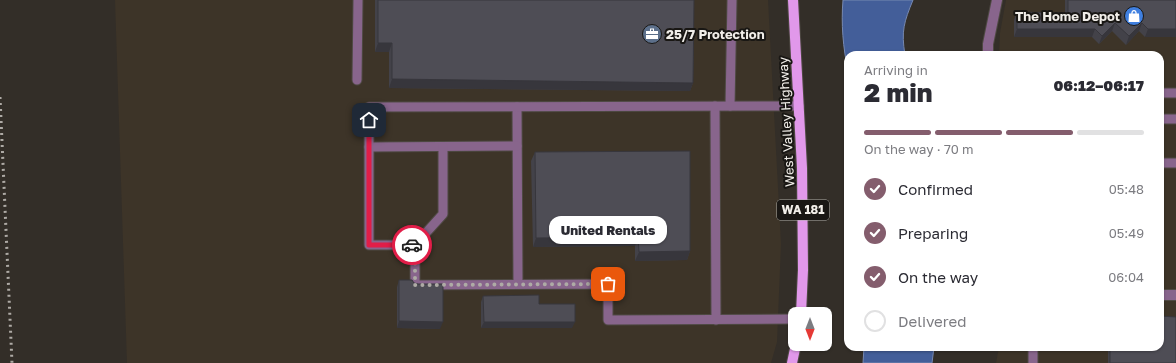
<!DOCTYPE html>
<meta charset="utf-8">
<style>
:root{--surface:#fff;--page:#f7f7f7;--text:#2b2b33;--muted:#7c7c81;--line:#e1e1e2;--accent:#845d6d}
body{margin:0;font-family:"Golos Text",sans-serif;background:var(--page);color:var(--text);height:100vh;display:flex;flex-direction:column;font-size:15px;white-space:nowrap}
*{box-sizing:border-box;margin:0}
p{font-size:13px;color:var(--muted)}
.icon{flex:none;width:22px;height:22px;fill:none;stroke:currentColor;stroke-width:2;stroke-linecap:round;stroke-linejoin:round}
.map{position:relative;flex:1;overflow:hidden}
.panel{position:absolute;left:844px;top:51px;width:320px;height:300px;display:flex;flex-direction:column;background:var(--surface);border-radius:12px;box-shadow:0 1px 3px #0004}
.panel>*{flex:none}
.needle{width:26px;rotate:180deg}
.controls{position:absolute;left:788px;top:307px;display:grid;gap:8px}
.controls a{display:grid;place-items:center;width:44px;height:44px;border-radius:8px;background:var(--surface);box-shadow:0 1px 3px #0004;font-size:20px}
.pin{position:absolute;display:grid;place-items:center;width:34px;height:34px;color:#fff;margin:-17px;border-radius:8px;box-shadow:0 2px 6px #0006}
.courier{position:absolute;display:grid;place-items:center;width:40px;height:40px;margin:-20px;border:3px solid #e11d48;border-radius:50%;background:#fff;color:#222;box-shadow:0 1px 5px #0007}
.bubble{position:absolute;height:28px;border-radius:12px;background:var(--surface);box-shadow:0 1px 3px #0004;font-size:13px;font-weight:800;line-height:28px;text-align:center}
.headline em{font-style:normal;font-weight:800}
.headline div{display:flex;flex-direction:column-reverse}
.headline{display:flex;align-items:center;justify-content:space-between;height:68px;padding:0 20px}
h1{font-size:26px;font-weight:800;line-height:30px}
.bar{display:grid;grid-template-columns:repeat(4,1fr);gap:6px 4px;align-content:center;height:48px;padding:0 20px}
.bar i{height:5px;border-radius:3px;background:var(--line)}
.bar .current{background:var(--accent)}
.bar p{grid-column:span 4}
ol{padding:0 20px;list-style:none}
li{display:flex;align-items:center;gap:12px;height:44px}
li p{margin-inline-start:auto}
li .icon{padding:4px;border-radius:50%;background:var(--accent);color:#fff;stroke-width:4}
li:last-child{color:var(--muted)}
li i{width:22px;height:22px;border:2px solid var(--line);border-radius:50%}
.map>svg:first-child{display:block}
.built{fill:#3d3428}
.water{fill:#435e99;stroke:#7789b1}
.lines{fill:none;stroke-linecap:round;stroke-linejoin:round}
.service-casing{stroke:#4e4943;stroke-width:11}
.minor-casing{stroke:#4e4943;stroke-width:12}
.primary-casing{stroke:#4e4943;stroke-width:12}
.service{stroke:#88658c;stroke-width:9}
.minor{stroke:#88658c;stroke-width:10}
.primary{stroke:#e198ea;stroke-width:10}
.rail{stroke:#aeaaa5;stroke-width:3;stroke-dasharray:2 4;stroke-linecap:butt}
.wall{fill:#434249}
.shaded-wall{fill:#37363c}
.building{fill:#4e4d55;stroke:#37363c}
.done{stroke:#aeaba5;stroke-width:4;stroke-dasharray:0 7.2}
.route{stroke:#e11d48;stroke-width:5}
.labels{text-anchor:middle;stroke-width:4;stroke-linejoin:round;paint-order:stroke}
.shield{fill:#191714;stroke:#b0aea9;stroke-width:1}
.shield-label{font-size:12px;font-weight:bold;fill:#f1eee9}
.poi-label{font-size:13px;font-weight:bold;fill:#f1eee9;stroke:#191714;text-anchor:end}
.street-label{font-size:13px;fill:#f1eee9;stroke:#191714}
</style>
<div class="map">
<svg width="1176" height="363" viewBox="0 0 1176 363">
<rect width="100%" height="100%" fill="#332e28"/>
<g class="built">
<path d="M115,0H768L781,244L777,342L771,363H127Z"/>
<path d="M1006,0H1176V363H996L999,347H1160V55H999L1000,33Z"/>
</g>
<g class="water">
<path d="M843,0H913C904,22 901,31 905,55H848V71C843,47 841,24 843,0Z"/>
<path d="M864,347H934L932,363H863Z"/>
</g>
<g class="lines">
<defs>
<g id="service">
<path d="M357,80L358,0"/>
<path d="M1160,93H1176"/>
<path d="M715,106L716,320"/>
<path d="M730,106L732,0"/>
<path d="M517,107L518,284"/>
<path d="M1160,119H1176"/>
<path d="M369,147L517,146"/>
<path d="M1160,163H1176"/>
<path d="M415,245L443,214V147"/>
<path d="M795,319L608,320V284L415,285V245H369V107L799,106"/>
<path d="M1033,363V347"/>
</g>
<g id="minor">
<path d="M988,55V44L997,0"/>
<path d="M1160,295H1176"/>
</g>
<g id="primary">
<path d="M793,0L802,168L803,270L801,314"/>
<path d="M792,363L796,344"/>
</g>
</defs>
<use href="#service" class="service-casing"/>
<use href="#minor" class="minor-casing"/>
<use href="#primary" class="primary-casing"/>
<use href="#service" class="service"/>
<use href="#minor" class="minor"/>
<use href="#primary" class="primary"/>
<path class="rail" d="M0,97L12,363"/>
</g>
<g class="wall">
<path d="M375,0H694L693,83L690,91L389,88V52H375Z"/>
<path d="M1065,0H1176L1145,37L1139,31L1126,45L1112,31L1099,44L1092,37H1014V20L1017,12L1065,13Z"/>
<path d="M535,152L690,251L687,260L635,261V246L533,247L531,161Z"/>
<path d="M399,280L440,329L397,328V287Z"/>
<path d="M483,296L539,304L572,328H481V302Z"/>
<path d="M1108,347H1160L1176,363H1108Z"/>
</g>
<g class="shaded-wall">
<path d="M1115,23L1112,31L1099,44L1102,36Z"/>
<path d="M1142,23L1139,31L1126,45L1129,36Z"/>
<path d="M1017,29H1095L1092,37H1014Z"/>
<path d="M1148,29H1176V37H1145Z"/>
<path d="M378,43H392L389,52H375Z"/>
<path d="M392,79L693,83L690,91L389,88Z"/>
<path d="M638,237L635,246L533,247L536,238Z"/>
<path d="M690,251L687,260L635,261L639,252Z"/>
<path d="M399,321L443,322L440,329L397,328Z"/>
<path d="M484,322H575L572,328H481Z"/>
</g>
<g class="building">
<path d="M378,0H694L693,83L392,79V43H378Z"/>
<path d="M1068,0H1176V29H1148L1142,23L1129,36L1115,23L1102,36L1095,29H1017V12L1068,13Z"/>
<path d="M690,151V251L639,252L638,237L536,238L535,152Z"/>
<path d="M399,280H412L414,283L418,284H443V322L399,321Z"/>
<path d="M539,295V304H575V322H484L483,296Z"/>
<path d="M1160,316L1176,317V363H1110V347H1160Z"/>
</g>
<g class="lines">
<path class="done" d="M412,245H415V285L608,284"/>
<path class="route" d="M369,120V245H412"/>
</g>
<defs>
<symbol id="shop-disc" viewBox="-11 -11 22 22"><circle r="9.5" fill="#3f7fe0" stroke="#191714"/><path d="M-5-2.5h2.3a2.7 3.5 0 0 1 5.4 0H5L5.5 6h-11ZM-1.5-2.5h3a1.5 2.3 0 0 0-3 0Z" fill="#fff"/></symbol>
<symbol id="office-disc" viewBox="-11 -11 22 22"><circle r="9.5" fill="#5c6f8a" stroke="#191714"/><path d="M-6-3h4V-5.5h4V-3h4V5H-6ZM-1-4.5V-3h2v-1.5ZM-6 0V1H6V0Z" fill="#fff"/></symbol>
</defs>
<g fill-rule="evenodd">
<use href="#shop-disc" x="1123" y="5" width="22" height="22"/>
<use href="#office-disc" x="641" y="23" width="22" height="22"/>
</g>
<g class="labels">
<rect class="shield" x="777" y="200" width="52" height="20" rx="3"/>
<g class="shield-label">
<text x="803" y="214">WA 181</text>
</g>
<g class="poi-label">
<text x="1120" y="21">The Home Depot</text>
<text x="666" y="39" text-anchor="start">25/7 Protection</text>
</g>
<g class="street-label">
<text transform="translate(786 122) rotate(-93)" y="5">West Valley Highway</text>
</g>
</g>
</svg>
<div class="controls">
<a><svg class="needle" viewBox="-14 -14 28 28"><path d="M0-13l5 13h-10z" fill="#e53935"/><path d="M0 13l5-13h-10z" fill="#7c7c81"/></svg></a>
</div>
<div class="pin" style="left:608px;top:284px;background:#ea580c"><svg class="icon" aria-label="bag" viewBox="0 0 24 24"><path d="M5 8h14l-1 12H6zM9 8a3 3 0 0 1 6 0"/></svg></div>
<div class="pin" style="left:369px;top:120px;background:#1f2937"><svg class="icon" aria-label="home" viewBox="0 0 24 24"><path d="M3 11l9-7 9 7M6 9v11h12V9"/></svg></div>
<div class="courier" style="left:412px;top:245px"><svg class="icon" aria-label="car" viewBox="0 0 24 24"><path d="M5 17H2v-5l4-1 3-4h7l3 4 3 1v5h-3M9 17h6M6 11h13"/><circle cx="7" cy="17" r="2"/><circle cx="17" cy="17" r="2"/></svg></div>
<div class="bubble" style="left:549px;top:216px;width:118px">United Rentals</div>
<section class="panel">
<div class="headline"><div><h1>2 min</h1><p>Arriving in</p></div><em>06:12–06:17</em></div>
<div class="bar"><i class="current"></i><i class="current"></i><i class="current"></i><i></i><p>On the way · 70 m</p></div>
<ol>
<li><svg class="icon" aria-label="check" viewBox="0 0 24 24"><path d="M5 12l5 5 9-10"/></svg>Confirmed<p>05:48</p></li>
<li><svg class="icon" aria-label="check" viewBox="0 0 24 24"><path d="M5 12l5 5 9-10"/></svg>Preparing<p>05:49</p></li>
<li><svg class="icon" aria-label="check" viewBox="0 0 24 24"><path d="M5 12l5 5 9-10"/></svg>On the way<p>06:04</p></li>
<li><i></i>Delivered</li>
</ol>
</section>
</div>
